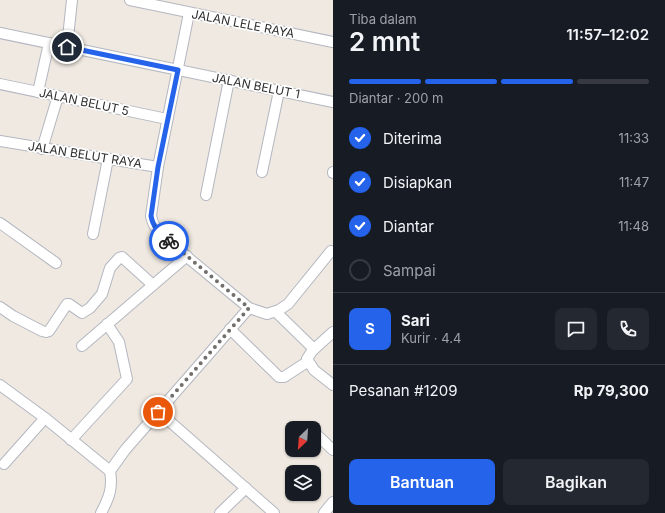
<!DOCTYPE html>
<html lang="id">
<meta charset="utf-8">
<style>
:root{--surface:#171b24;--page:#242831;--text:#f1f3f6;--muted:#9ea1a6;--line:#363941;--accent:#2563eb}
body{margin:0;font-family:Inter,sans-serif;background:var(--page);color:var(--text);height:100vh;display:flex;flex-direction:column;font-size:15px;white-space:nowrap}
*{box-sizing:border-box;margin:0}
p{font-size:13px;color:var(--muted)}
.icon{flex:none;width:22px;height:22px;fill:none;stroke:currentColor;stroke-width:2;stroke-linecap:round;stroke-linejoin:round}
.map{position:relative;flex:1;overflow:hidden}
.drawer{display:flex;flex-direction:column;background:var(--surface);width:332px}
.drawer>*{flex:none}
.needle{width:26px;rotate:205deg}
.tools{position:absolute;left:285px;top:421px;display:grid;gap:8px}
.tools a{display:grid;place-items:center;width:36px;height:36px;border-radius:8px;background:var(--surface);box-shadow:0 1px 3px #0004;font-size:20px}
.pin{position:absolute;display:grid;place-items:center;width:34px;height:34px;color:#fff;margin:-17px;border:2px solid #fff;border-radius:50%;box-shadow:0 1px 4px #0007}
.courier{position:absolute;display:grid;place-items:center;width:40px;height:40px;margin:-20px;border:3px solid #2563eb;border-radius:50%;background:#fff;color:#222;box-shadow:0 1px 5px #0007}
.head em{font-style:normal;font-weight:600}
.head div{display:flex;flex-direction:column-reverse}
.head{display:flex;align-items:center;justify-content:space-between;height:68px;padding:0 16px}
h1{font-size:26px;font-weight:600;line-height:30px}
.bar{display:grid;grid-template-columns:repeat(4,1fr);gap:6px 4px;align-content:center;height:48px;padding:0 16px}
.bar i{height:5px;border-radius:3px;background:var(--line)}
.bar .selected{background:var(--accent)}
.bar p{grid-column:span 4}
.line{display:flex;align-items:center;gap:10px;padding:0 16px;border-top:1px solid var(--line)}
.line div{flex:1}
.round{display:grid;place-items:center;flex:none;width:42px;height:42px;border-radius:8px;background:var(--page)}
ol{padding:0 16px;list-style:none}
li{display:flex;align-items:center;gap:12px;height:44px}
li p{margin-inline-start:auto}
li .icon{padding:4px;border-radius:50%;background:var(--accent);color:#fff;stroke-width:4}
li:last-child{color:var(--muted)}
li i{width:22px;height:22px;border:2px solid var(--line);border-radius:50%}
.action{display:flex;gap:8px;margin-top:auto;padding:8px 16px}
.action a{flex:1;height:46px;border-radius:8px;background:var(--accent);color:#fff;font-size:16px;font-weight:600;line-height:46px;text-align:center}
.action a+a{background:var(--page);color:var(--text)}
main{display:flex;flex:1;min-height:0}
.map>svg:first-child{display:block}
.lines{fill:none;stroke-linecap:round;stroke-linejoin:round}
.minor-casing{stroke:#b4b7c1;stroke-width:12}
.minor{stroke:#fff;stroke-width:10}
.done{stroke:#726f6d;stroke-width:4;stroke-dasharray:0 7.2}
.route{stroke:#2563eb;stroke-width:5}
.labels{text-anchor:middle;stroke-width:3.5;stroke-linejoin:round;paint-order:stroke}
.street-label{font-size:12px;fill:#2e2e2e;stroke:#fff}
</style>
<main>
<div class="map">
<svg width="333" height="513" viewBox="0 0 333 513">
<rect width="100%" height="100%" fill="#efe9e1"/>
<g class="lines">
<defs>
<g id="minor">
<path d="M130,0L333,42"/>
<path d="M189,13L158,167L151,216C153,227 160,234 169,242L249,308L267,314L279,310L288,304L331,251"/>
<path d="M0,33L333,102"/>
<path d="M67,47L72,0"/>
<path d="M0,84L167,119"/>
<path d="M38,92L49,43"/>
<path d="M0,141L158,167"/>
<path d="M42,149L58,96"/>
<path d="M262,172L279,91"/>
<path d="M333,173V172"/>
<path d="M206,195L229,80"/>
<path d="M0,223L56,263"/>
<path d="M93,234L108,159"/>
<path d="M0,307L13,316L42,331L46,332L49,331L67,304H69L82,313L90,308L102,294L110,268L119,258L122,257L153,285"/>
<path d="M276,312L314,349"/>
<path d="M230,329L279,377H284L307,362"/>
<path d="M333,332L312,351L307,359L314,370L333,385"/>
<path d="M82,346L187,256"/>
<path d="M0,385L45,418L110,471"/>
<path d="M159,412L274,513"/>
<path d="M316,434L333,450"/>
<path d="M71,440L127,379L119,342L107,324"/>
<path d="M4,464L45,418"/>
<path d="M101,513C109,498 113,488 110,471L125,450L249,308"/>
<path d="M220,513L246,488"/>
<path d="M324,513L333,502"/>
</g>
</defs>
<use href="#minor" class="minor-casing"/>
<use href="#minor" class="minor"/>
</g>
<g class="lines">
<path class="done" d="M158,412L249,308L169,241"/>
<path class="route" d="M67,47L178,70L158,167L151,216C153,227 160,234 169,241"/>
</g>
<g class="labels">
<g class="street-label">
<text transform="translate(243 24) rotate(11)" y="4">JALAN LELE RAYA</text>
<text transform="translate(256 86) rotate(11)" y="4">JALAN BELUT 1</text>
<text transform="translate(84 102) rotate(12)" y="4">JALAN BELUT 5</text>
<text transform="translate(85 155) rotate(9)" y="4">JALAN BELUT RAYA</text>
</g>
</g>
</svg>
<div class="tools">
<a><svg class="needle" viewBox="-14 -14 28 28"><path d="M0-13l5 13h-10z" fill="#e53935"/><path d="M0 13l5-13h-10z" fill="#9ea1a6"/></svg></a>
<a><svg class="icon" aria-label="layers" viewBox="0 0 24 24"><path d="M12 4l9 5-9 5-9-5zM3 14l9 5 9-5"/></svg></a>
</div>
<div class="pin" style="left:158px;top:412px;background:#ea580c"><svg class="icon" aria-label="bag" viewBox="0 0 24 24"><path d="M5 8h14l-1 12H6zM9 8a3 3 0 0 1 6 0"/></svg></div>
<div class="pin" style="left:67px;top:47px;background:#1f2937"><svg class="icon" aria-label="home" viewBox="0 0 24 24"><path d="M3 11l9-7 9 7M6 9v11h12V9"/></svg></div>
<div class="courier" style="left:169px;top:241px"><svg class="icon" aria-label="bike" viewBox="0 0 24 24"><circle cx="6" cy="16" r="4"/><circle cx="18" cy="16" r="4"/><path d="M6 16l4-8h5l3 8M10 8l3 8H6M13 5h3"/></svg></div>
</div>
<section class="drawer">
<div class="head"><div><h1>2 mnt</h1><p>Tiba dalam</p></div><em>11:57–12:02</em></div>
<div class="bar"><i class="selected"></i><i class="selected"></i><i class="selected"></i><i></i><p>Diantar · 200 m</p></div>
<ol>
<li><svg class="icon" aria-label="check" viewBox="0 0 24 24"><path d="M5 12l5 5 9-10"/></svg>Diterima<p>11:33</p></li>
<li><svg class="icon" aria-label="check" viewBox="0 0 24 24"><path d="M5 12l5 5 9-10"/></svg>Disiapkan<p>11:47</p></li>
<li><svg class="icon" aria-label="check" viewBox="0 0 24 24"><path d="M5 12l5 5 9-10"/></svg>Diantar<p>11:48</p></li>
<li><i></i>Sampai</li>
</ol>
<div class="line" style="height:72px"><b class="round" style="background:var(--accent);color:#fff">S</b><div><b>Sari</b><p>Kurir · 4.4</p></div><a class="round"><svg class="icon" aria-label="chat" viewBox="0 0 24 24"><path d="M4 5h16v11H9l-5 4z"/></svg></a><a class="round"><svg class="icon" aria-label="phone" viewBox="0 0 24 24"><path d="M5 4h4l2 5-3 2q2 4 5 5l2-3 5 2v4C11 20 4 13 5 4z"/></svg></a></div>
<div class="line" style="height:52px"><div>Pesanan #1209</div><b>Rp 79,300</b></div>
<div class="action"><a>Bantuan</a><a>Bagikan</a></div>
</section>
</main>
